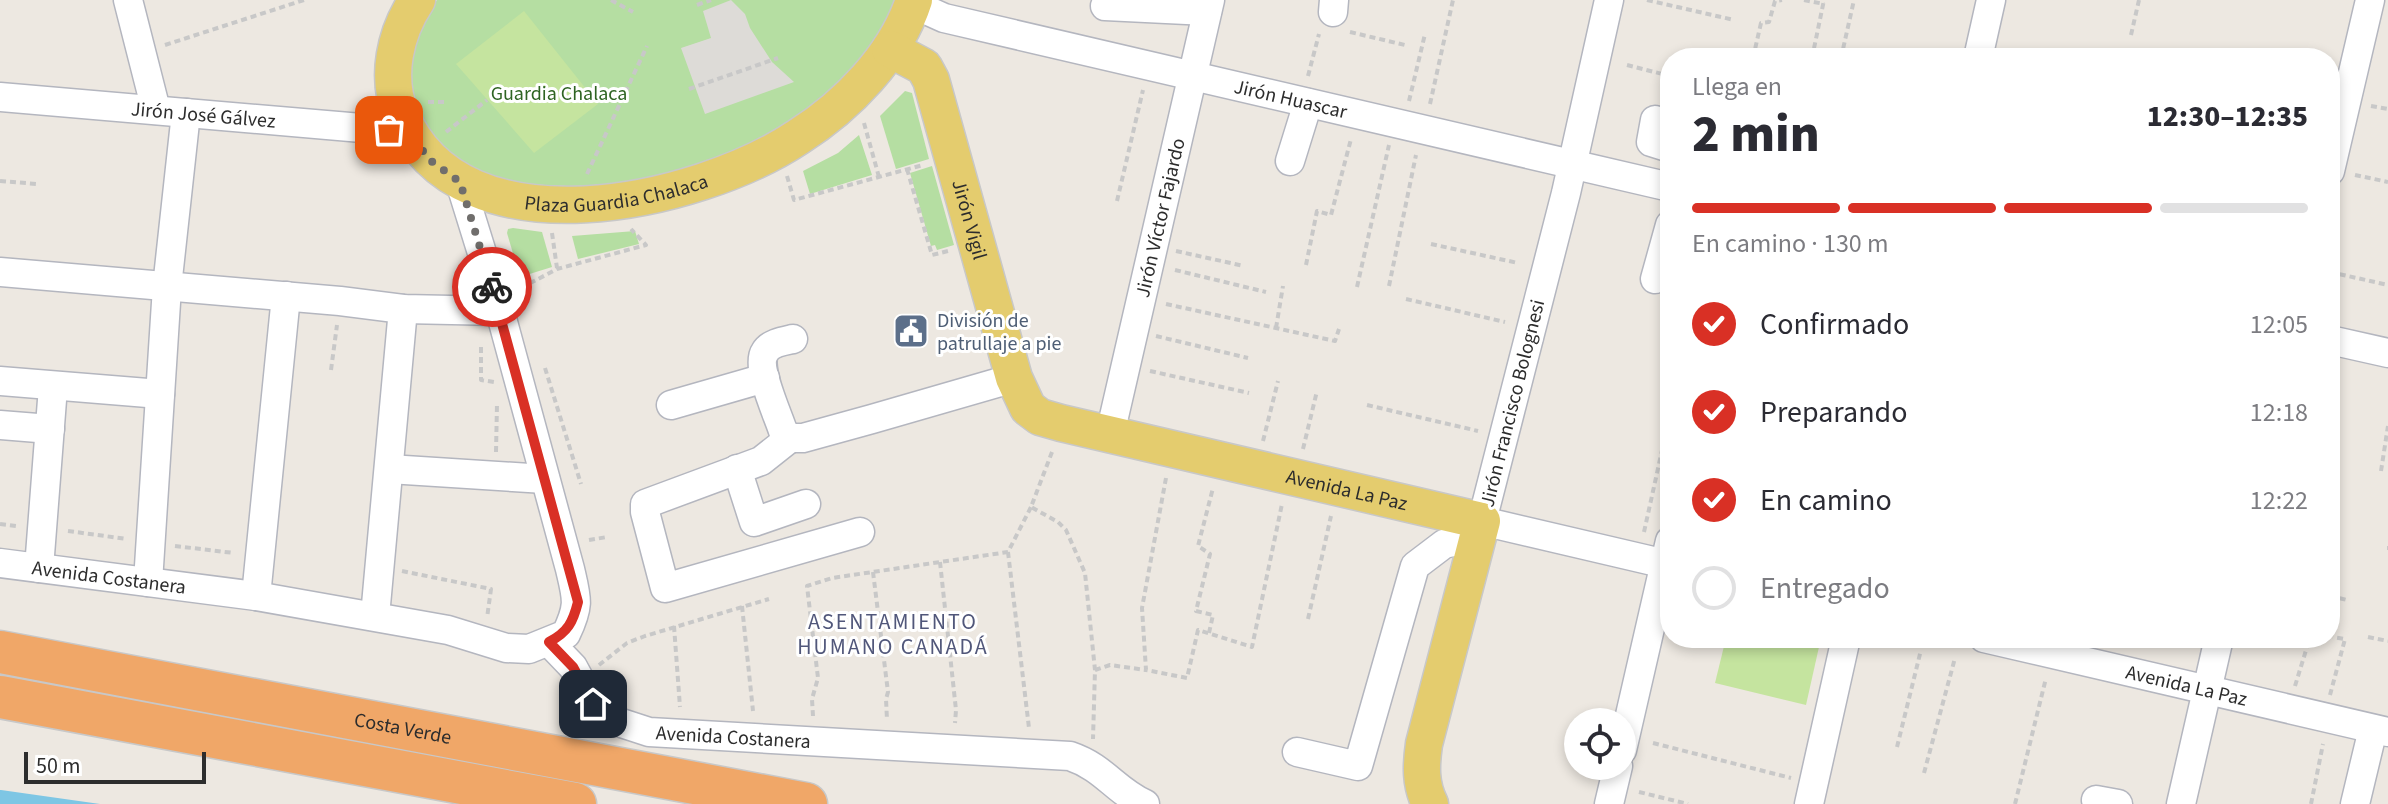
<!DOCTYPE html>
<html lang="es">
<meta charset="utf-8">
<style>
:root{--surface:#fff;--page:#f2f2f3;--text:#2b2b33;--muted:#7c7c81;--line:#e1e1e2;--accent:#d93025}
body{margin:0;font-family:"Source Sans 3",sans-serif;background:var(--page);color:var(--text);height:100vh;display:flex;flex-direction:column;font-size:30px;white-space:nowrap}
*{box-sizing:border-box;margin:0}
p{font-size:26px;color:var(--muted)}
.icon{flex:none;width:44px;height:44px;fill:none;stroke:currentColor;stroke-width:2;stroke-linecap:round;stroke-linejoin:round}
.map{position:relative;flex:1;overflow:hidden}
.details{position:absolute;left:1660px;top:48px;width:680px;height:600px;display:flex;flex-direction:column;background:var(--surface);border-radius:32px;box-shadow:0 4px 12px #0003}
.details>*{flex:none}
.tools{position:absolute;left:1564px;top:708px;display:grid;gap:16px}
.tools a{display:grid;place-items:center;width:72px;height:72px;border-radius:50%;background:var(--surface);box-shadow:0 4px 12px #0003;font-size:40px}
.scale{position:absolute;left:24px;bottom:20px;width:182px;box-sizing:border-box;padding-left:8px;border:4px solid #2d2d2d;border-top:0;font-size:22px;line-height:28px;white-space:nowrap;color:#2d2d2d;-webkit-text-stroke:6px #fff;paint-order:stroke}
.pin{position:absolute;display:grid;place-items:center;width:68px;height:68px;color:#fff;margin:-34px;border-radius:16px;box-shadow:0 4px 12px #0006}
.courier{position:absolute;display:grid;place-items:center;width:80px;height:80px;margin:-40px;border:6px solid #d93025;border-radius:50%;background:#fff;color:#222;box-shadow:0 2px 10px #0007}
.summary em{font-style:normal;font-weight:800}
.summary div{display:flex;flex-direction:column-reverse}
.summary{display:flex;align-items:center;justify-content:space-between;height:136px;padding:0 32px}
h1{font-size:52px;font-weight:800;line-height:60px}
.bar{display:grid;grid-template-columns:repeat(4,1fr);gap:12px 8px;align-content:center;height:96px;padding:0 32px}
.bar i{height:10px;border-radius:6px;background:var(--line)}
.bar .on{background:var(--accent)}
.bar p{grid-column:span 4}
ol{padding:0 32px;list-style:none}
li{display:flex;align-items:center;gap:24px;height:88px}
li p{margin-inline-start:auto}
li .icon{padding:8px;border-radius:50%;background:var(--accent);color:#fff;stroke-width:4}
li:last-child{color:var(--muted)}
li i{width:44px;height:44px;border:4px solid var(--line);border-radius:50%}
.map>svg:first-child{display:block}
.green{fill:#b5dea2}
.pitch{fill:#c5e49f}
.plaza{fill:#dddbd7}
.water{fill:#7ec6e4}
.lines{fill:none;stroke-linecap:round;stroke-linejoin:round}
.minor-casing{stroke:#b4b6bf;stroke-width:31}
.major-casing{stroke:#c8c8c8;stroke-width:39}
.highway-casing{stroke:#c8c8c8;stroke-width:45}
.path{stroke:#c8c8c8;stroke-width:4;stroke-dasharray:6 4;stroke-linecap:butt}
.minor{stroke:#fff;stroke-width:28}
.major{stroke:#e4cc6e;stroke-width:36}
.highway{stroke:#f0a768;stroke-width:42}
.done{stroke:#706e6c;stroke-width:8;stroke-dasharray:0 14.4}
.route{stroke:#d93025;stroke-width:10}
.labels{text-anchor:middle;stroke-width:6;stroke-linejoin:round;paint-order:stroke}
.park-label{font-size:20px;fill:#2e6422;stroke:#fff}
.street-label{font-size:20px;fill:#2d2d2d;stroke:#fff}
.service-label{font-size:20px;fill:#4e5e75;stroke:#fff;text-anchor:start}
.neighbourhood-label{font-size:22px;letter-spacing:2px;fill:#51577a;stroke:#fff}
</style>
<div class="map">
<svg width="2388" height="804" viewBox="0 0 2388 804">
<rect width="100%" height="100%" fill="#ede8e1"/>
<g class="green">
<path d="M437,0H900C879,42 850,79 813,108C733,170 579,207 483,173C461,165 444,150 429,134C392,94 411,40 437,0Z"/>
<path d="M905,91L912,93L929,159L896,169L880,116Z"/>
<path d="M859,135L872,175L810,194L803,171L838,153Z"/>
<path d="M932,166L954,245L937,250L935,245L931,246L910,173Z"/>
<path d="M513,228L542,232L552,267L520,277L507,233L508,229Z"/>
<path d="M635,231L639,244L578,259L572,236Z"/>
</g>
<g class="pitch">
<path d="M524,11L598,104L534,153L456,64Z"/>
<path d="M1726,638H1821L1806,705L1715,683Z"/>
</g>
<path class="plaza" d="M731,0L745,14L750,28L772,62L794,82L705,114L681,48L711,38L703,11Z"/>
<path class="water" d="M0,790H1L100,804H0Z"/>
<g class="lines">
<defs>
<g id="minor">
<path d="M128,0L156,110"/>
<path d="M1609,0L1566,193L1482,521L1670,565"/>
<path id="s1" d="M913,4L944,18L1670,187"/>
<path d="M1105,6L1207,11"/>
<path d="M1333,12L1334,0"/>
<path d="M1978,58L1991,0"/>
<path id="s2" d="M0,97L408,132"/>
<path d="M1655,120L1651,142L1670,148"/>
<path d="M1290,161L1308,103"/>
<path d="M2330,171L2370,0"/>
<path d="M0,272L340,301L403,309L500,311"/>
<path d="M1655,279L1670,225"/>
<path d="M793,339C784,341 770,343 765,352C755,366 778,415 783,431L790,438H803L872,419L1014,378"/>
<path d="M2330,340L2388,353"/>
<path d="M0,381L160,394"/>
<path d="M671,405L765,378"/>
<path d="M0,425L50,429"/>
<path id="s3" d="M1110,434L1210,0"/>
<path d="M790,438L761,461L645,504V512L665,588L860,532"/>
<path d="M389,469L545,479"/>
<path d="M737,469L754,522L806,504"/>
<path id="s4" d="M0,563L256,596L448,630L506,648L529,649L566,634C580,605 577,599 570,569L500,311L460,182"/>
<path d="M39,568L53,387"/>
<path d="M148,582L167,287L186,113"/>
<path d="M256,596L286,296"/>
<path d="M375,616L403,309"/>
<path id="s5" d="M1984,638L2388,732"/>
<path id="s6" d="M549,642L573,667L593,704L603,717L649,732L1070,756C1105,768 1114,790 1145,804"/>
<path d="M1622,750L1670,541"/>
<path d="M1297,752L1358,766L1415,566L1444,544L1478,536"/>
<path d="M2096,800L2118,804"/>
<path d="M1609,804L1618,766"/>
<path d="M1809,804L1846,638"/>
<path d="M2181,804L2219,638"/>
<path d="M2355,804L2373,729"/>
</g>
<g id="major">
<path id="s7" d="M417,0C395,33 385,77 401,115C461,258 699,203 798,137C847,106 896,56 914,0"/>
<path id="s8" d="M890,49L924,67L931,80L1014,378L1028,408L1040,417L1061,423L1482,521L1424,744C1421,765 1420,784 1430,804"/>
</g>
<g id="highway">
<path id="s9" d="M0,652L806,804"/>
<path d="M0,697L575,804"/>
</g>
</defs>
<use href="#minor" class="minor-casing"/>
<use href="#major" class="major-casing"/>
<use href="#highway" class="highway-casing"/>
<g class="path">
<path d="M611,0L633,12"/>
<path d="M1647,0L1734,20"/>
<path d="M1804,0L1824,4"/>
<path d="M697,5L711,0"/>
<path d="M1350,32L1405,45"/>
<path d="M2131,35L2139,0"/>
<path d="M165,45L304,0"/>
<path d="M1753,58L1761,23L1769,22L1775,1L1782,0"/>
<path d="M1812,58L1824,0"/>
<path d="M1841,58L1854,0"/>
<path d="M1627,65L1670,76"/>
<path d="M1308,76L1319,34"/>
<path d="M689,89L778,58"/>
<path d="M1409,101L1425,34"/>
<path d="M428,102H446"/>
<path d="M1430,104L1453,0"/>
<path d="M2371,106L2388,109"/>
<path d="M864,123L879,177"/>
<path d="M446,132L487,100"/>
<path d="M907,169L932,255L948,251"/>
<path d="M587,174L647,46"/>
<path d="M2355,175L2388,182"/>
<path d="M787,176L794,200L923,165"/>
<path d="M0,181L37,184"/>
<path d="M1117,201L1143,90"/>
<path d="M552,233L557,268"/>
<path d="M1431,244L1518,263"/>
<path d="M1176,251L1244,266"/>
<path d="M1306,265L1317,211L1331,215L1351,139"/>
<path d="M1175,270L1266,292"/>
<path d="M2330,272L2388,285"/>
<path d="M1389,286L1416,155"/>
<path d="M1357,287L1389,145"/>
<path d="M521,288L557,269L646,245L631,229"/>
<path d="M1406,299L1505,322"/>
<path d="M1166,304L1335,341L1339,329"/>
<path d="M1276,328L1283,286"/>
<path d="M1156,336L1248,358"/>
<path d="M481,347V380L494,382"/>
<path d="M545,368L581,484"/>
<path d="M331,370L337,325"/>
<path d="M1150,371L1249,393"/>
<path d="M1367,405L1478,431"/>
<path d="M1263,441L1278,381"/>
<path d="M1303,449L1317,391"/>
<path d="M496,452L497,404"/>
<path d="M1052,452L1031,507L1058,522L1066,530L1085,573L1095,670L1093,739"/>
<path d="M2381,471L2388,426"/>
<path d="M1166,478L1142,608L1146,670L1187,678L1198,630L1252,647L1282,504"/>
<path d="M0,524L16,526"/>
<path d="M68,531L127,539"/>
<path d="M1644,532L1670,414"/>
<path d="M589,540L607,537"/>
<path d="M175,546L234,553"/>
<path d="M2387,548H2388"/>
<path d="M1008,552L1029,728"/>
<path d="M940,562L956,710L955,723"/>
<path d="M402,571L491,589L487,618"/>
<path d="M873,572L888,692L886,699L887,720"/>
<path d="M2330,596L2347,600"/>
<path d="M742,606L753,711"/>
<path d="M1308,619L1331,516"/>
<path d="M674,626L680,707"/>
<path d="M1209,633L1213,615L1196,611L1210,554L1198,546L1213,488"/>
<path d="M2368,637L2388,641"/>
<path d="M599,665L627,643L645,636L769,599"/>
<path d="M1095,670L1110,665L1146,670"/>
<path d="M2295,686L2307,647"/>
<path d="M2330,695L2345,639L2333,637"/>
<path d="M813,716L812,699L818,678L807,586L832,578L1008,552L1031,507"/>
<path d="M1653,743L1791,778"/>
<path d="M1897,747L1921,650"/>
<path d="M1924,773L1955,658"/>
<path d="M1639,792L1688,804"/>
<path d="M2015,804L2046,678"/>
<path d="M2311,804L2323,744"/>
</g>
<use href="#minor" class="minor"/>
<use href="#major" class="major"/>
<use href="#highway" class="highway"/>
</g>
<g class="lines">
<path class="done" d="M389,130L408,132L431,161L460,182L492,287"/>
<path class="route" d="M492,287L578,602C573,622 568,632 549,642L573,667L593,704"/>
</g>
<defs>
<symbol id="civic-square" viewBox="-11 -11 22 22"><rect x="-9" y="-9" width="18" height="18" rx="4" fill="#5c6f8a" stroke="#fff"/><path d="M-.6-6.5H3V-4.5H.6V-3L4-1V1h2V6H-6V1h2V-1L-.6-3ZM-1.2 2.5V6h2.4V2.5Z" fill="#fff"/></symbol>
</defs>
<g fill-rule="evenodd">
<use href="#civic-square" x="891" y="311" width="40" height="40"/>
</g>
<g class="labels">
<g class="park-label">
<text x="559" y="100">Guardia Chalaca</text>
</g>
<g class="street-label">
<text dy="7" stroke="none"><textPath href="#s1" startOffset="390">Jirón Huascar</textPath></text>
<text dy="7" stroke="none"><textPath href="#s2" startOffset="204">Jirón José Gálvez</textPath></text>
<text dy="7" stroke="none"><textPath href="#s7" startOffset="372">Plaza Guardia Chalaca</textPath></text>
<text dy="7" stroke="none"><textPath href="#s3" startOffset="222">Jirón Víctor Fajardo</textPath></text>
<text dy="7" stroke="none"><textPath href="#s8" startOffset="198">Jirón Vigil</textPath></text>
<text transform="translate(1512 403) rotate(-76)" y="7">Jirón Francisco Bolognesi</text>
<text dy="7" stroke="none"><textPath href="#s8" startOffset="726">Avenida La Paz</textPath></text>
<text dy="7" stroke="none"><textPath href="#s4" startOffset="110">Avenida Costanera</textPath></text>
<text dy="7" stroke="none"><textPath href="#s5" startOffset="208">Avenida La Paz</textPath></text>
<text dy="7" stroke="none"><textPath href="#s9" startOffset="410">Costa Verde</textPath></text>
<text dy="7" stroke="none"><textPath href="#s6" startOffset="226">Avenida Costanera</textPath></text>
</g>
<g class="service-label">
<text x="937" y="327">División de<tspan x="937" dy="23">patrullaje a pie</tspan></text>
</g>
<g class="neighbourhood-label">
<text x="893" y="629">ASENTAMIENTO<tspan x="893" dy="25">HUMANO CANADÁ</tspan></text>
</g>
</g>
</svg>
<div class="tools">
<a><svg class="icon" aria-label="locate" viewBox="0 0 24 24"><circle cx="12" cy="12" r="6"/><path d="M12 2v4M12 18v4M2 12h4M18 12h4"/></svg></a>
</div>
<div class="scale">50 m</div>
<div class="pin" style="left:389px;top:130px;background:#ea580c"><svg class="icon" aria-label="bag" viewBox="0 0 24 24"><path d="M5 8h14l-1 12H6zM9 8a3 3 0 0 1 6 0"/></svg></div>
<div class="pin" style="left:593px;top:704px;background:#1f2937"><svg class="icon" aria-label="home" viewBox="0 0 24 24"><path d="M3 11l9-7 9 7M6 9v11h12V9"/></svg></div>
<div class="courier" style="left:492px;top:287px"><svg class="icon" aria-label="bike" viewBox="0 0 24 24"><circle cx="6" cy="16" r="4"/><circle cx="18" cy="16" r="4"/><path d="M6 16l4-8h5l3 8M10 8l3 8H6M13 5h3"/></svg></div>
<section class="details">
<div class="summary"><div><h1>2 min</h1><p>Llega en</p></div><em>12:30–12:35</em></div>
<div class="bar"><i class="on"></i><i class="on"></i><i class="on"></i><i></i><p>En camino · 130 m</p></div>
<ol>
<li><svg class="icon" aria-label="check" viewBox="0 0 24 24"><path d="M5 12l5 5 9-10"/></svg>Confirmado<p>12:05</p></li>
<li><svg class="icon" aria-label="check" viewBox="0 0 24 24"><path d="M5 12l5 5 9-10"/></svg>Preparando<p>12:18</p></li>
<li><svg class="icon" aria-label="check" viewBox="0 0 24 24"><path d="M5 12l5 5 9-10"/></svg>En camino<p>12:22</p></li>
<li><i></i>Entregado</li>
</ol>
</section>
</div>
